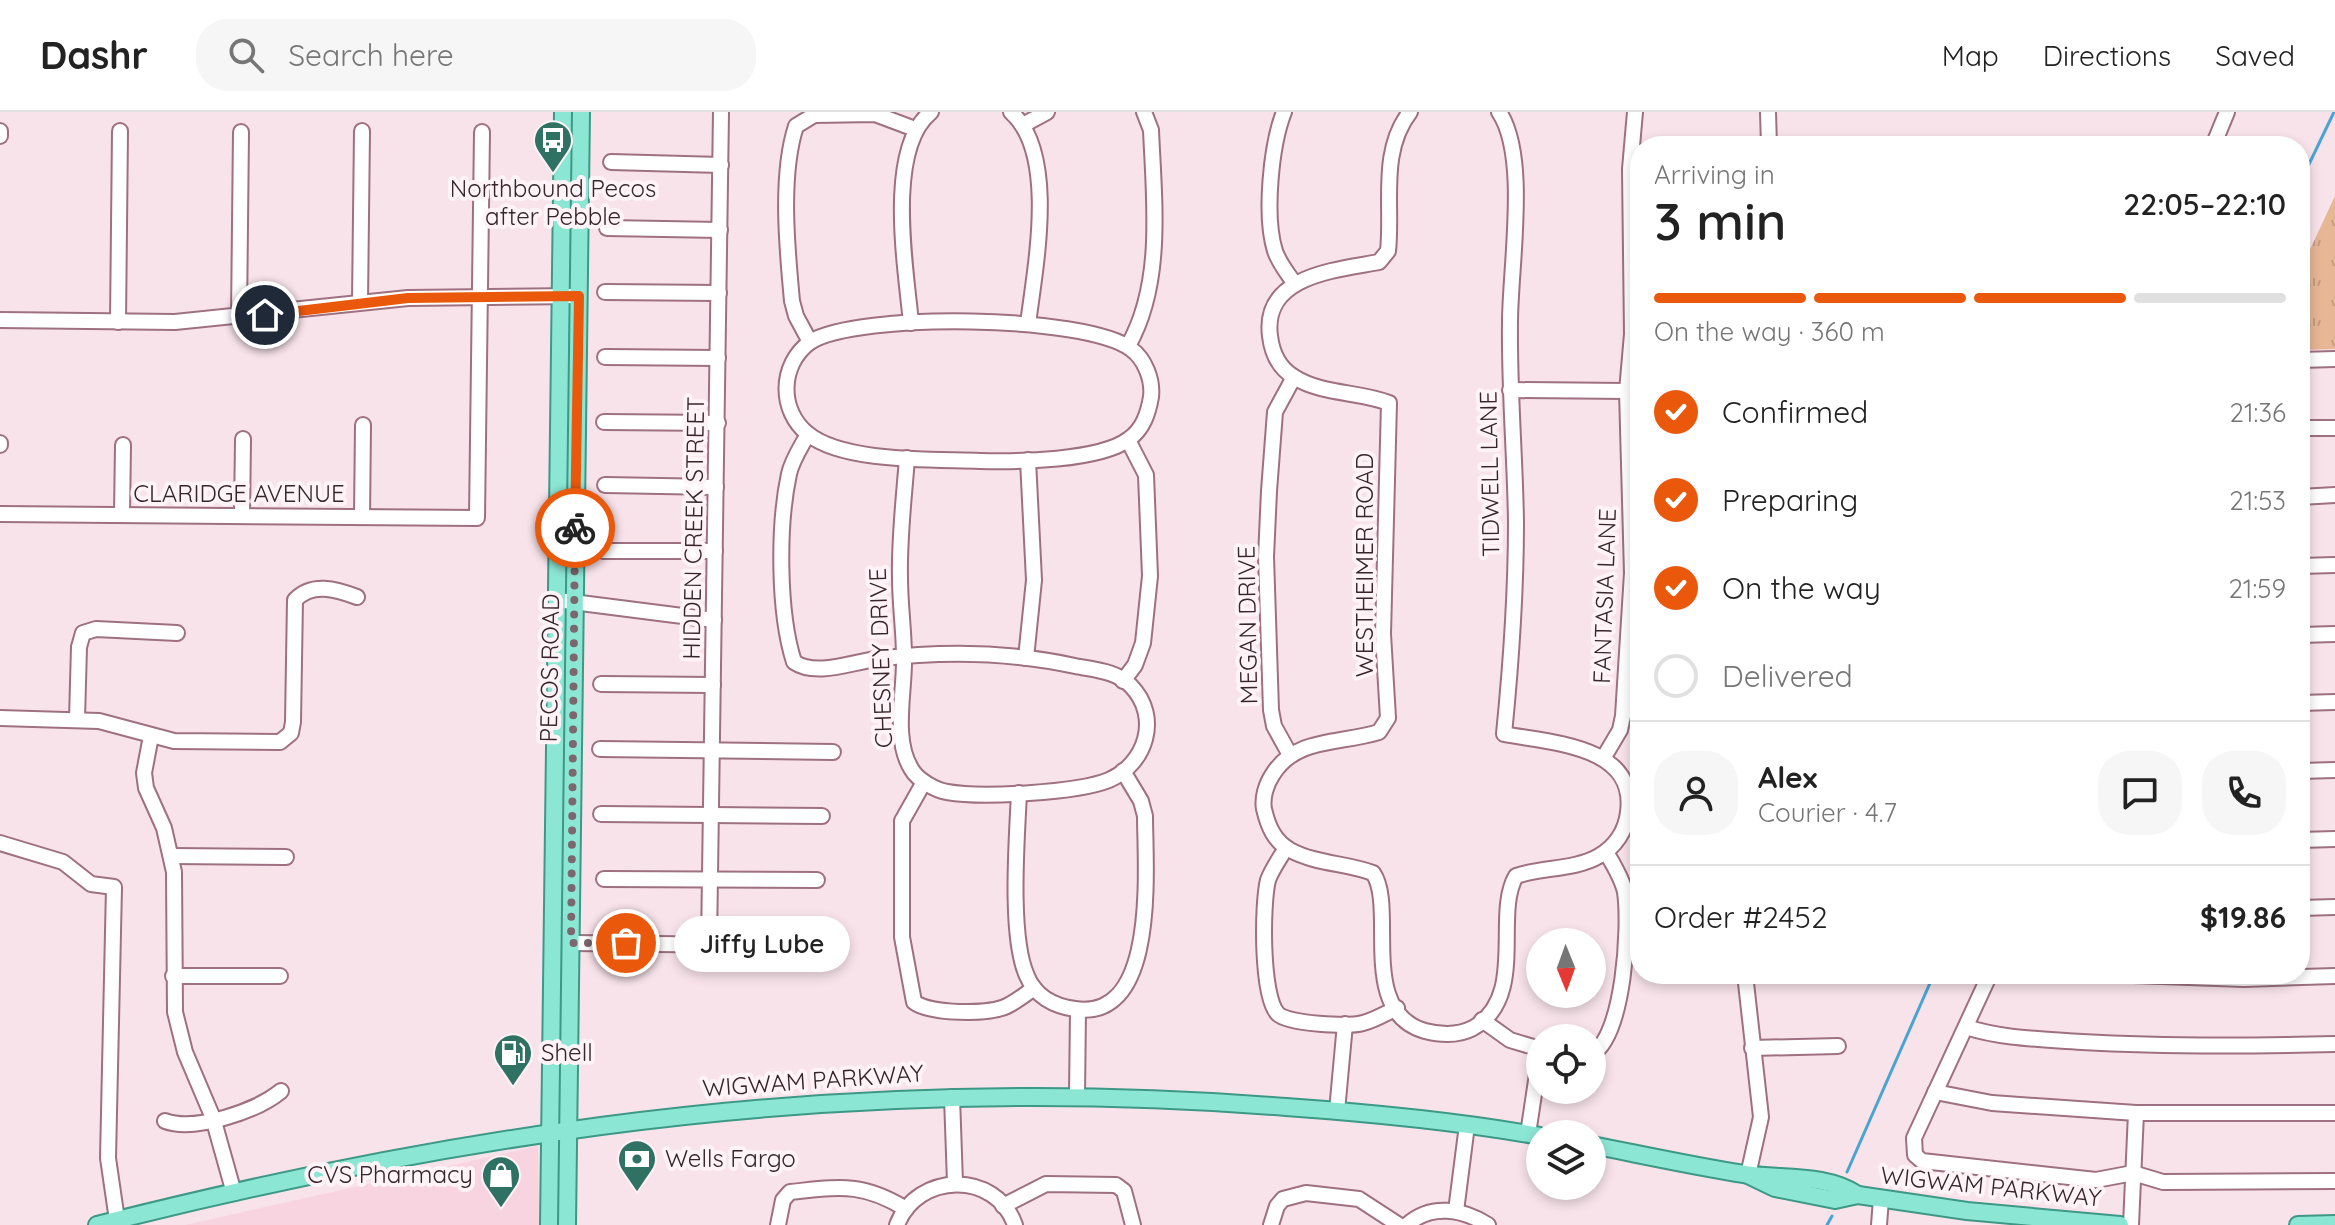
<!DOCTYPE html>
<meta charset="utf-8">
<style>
:root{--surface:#fff;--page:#f6f6f6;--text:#222;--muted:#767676;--line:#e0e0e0;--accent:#ea580c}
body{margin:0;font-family:Quicksand,sans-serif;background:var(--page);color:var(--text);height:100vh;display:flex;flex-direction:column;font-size:30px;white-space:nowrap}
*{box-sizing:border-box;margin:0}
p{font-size:26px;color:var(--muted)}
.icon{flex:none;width:44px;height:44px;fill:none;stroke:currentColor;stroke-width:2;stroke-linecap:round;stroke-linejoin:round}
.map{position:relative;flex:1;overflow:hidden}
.details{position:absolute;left:1630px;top:24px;width:680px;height:848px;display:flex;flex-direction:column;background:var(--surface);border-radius:32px;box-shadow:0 4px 12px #0003}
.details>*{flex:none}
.needle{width:52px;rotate:179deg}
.tools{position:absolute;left:1526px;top:816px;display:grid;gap:16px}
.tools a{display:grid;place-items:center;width:80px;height:80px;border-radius:50%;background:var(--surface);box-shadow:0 4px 12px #0003;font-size:40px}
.pin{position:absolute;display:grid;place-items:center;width:68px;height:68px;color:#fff;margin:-34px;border:4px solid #fff;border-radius:50%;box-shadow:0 2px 8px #0007}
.courier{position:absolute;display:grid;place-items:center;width:80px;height:80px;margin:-40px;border:6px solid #ea580c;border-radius:50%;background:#fff;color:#222;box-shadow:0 2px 10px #0007}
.bubble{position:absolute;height:56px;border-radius:28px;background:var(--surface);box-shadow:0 4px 12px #0003;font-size:26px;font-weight:600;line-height:56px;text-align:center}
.headline em{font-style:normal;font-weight:600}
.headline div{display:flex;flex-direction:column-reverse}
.headline{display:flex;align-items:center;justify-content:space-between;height:136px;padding:0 24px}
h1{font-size:52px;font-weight:600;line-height:60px}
.bar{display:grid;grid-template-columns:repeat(4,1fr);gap:12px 8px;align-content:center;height:96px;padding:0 24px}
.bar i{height:10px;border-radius:6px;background:var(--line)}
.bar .active{background:var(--accent)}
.bar p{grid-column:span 4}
.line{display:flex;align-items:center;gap:20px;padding:0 24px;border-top:2px solid var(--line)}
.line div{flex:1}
.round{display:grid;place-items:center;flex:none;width:84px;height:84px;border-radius:32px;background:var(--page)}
ol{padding:0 24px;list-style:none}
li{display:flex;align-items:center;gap:24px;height:88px}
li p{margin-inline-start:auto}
li .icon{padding:8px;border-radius:50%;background:var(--accent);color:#fff;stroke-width:4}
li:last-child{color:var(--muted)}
li i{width:44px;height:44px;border:4px solid var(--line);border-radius:50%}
header{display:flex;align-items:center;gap:48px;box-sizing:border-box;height:112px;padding:0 40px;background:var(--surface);border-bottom:2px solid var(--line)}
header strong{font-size:38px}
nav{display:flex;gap:44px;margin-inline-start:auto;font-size:28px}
.search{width:560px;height:72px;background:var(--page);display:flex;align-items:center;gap:20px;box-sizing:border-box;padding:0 28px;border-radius:32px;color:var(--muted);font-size:30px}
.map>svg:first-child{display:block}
.built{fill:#f8d4e0}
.park{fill:url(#park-tufts)}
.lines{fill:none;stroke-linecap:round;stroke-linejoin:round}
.stream{stroke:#49a4d5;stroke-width:3}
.minor-casing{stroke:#9e7081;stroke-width:18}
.major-casing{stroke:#3d9886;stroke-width:20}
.minor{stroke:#fff;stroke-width:14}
.major{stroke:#8ce6d4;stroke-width:16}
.done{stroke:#7b686e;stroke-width:8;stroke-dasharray:0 14.4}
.route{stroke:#ea580c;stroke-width:10}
.labels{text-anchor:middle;stroke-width:8;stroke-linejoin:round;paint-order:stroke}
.poi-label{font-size:24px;fill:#38252c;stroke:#fef3f7;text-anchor:start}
.street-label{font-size:24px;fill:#38252c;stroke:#fef3f7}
</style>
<header>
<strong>Dashr</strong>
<div class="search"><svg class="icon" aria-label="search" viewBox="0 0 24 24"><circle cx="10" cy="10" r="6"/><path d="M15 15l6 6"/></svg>Search here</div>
<nav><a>Map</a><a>Directions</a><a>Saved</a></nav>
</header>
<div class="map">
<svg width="2335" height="1113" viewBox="0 0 2335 1113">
<defs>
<pattern id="park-tufts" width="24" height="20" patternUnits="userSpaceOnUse" patternTransform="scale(2)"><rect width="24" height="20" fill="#e6b695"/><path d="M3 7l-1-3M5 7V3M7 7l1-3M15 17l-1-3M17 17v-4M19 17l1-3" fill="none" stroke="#c69c81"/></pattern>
</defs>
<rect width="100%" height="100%" fill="#f8e3ea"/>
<path class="built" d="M538,1034L539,1113H185Z"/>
<path class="park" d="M2335,84V237L2300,238V159Z"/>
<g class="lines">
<g class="stream">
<path d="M2300,71L2334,0"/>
<path d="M1847,1060L1934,862"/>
<path d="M1827,1113L1832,1104"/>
</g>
<defs>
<g id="minor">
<path d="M1011,0C1058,42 1035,155 1028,212"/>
<path d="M1284,0C1271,33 1264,104 1275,139C1279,151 1288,162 1295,172"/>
<path d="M1410,0C1379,40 1393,93 1388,139L1379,150C1337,158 1262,163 1270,224C1272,241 1279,256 1294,265C1323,283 1358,279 1389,291L1383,522L1388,606L1379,620C1341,632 1296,625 1273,662C1266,672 1262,686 1264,697C1268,714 1274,729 1290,738C1316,752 1346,751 1373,761C1397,795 1357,900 1425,919C1441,923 1458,924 1473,916C1528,885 1493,803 1516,764C1542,755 1575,758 1599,744C1615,735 1626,719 1628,700C1637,633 1550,631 1504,622C1511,552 1516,481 1516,410C1515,343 1509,277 1510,210C1510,155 1529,44 1499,0"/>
<path d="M1768,0L1769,34"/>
<path d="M1023,13L1047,0"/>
<path d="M0,24V19"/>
<path d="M2213,34L2227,0"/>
<path d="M611,50L721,53"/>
<path d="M607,116L720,118"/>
<path d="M605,180L719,181"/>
<path d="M360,190L362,19"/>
<path d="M239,205L241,20"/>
<path d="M0,208L175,210L408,186L579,184"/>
<path d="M118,210L120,19"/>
<path d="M911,211C906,157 885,37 931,0"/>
<path d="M1128,234C1164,171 1154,89 1151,18L1144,0"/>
<path d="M605,245L718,246"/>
<path d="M2300,248L2335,247"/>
<path d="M1510,278L1627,279"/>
<path d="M604,310L718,311"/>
<path d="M2300,316H2335"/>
<path d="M808,322C844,351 935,347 980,349C1016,350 1100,349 1129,327C1143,317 1148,302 1151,285C1153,268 1145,247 1131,237C1086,203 858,200 810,230"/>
<path d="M0,333V331"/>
<path d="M907,346C904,386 899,426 900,466C900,493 904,519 904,545C905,580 892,627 912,658C918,668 935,678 947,680C981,686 1077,681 1109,668C1146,652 1161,605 1131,574C1117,559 1095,558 1075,554C1011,540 942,539 877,547C852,550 816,565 794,550C778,500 778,413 789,362C792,348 801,335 808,322C779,299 779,253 810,230L796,204L792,189C787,136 780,63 796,14L814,3L875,2L915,17"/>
<path d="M605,373L716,375"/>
<path d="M2300,385L2335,383"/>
<path d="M0,402L477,406L482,20"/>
<path d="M122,403L123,333"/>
<path d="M242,404L243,327"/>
<path d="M362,405L363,313"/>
<path d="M603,439H715"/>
<path d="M2300,454L2335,453"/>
<path d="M557,488L714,508"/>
<path d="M2300,523L2335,522"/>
<path d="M1026,546L1034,468L1028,348"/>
<path d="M1123,569L1135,553L1143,531L1150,464L1146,363L1128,328"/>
<path d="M601,572L713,573"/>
<path d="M2300,591L2335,590"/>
<path d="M0,606L99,609L174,629L280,630L291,621L293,610L295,488C312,470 336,477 357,485"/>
<path d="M77,607L79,535L83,521L96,517L177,521"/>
<path d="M151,624L144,661L146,676L164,716L174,760L175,900L185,940L213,1006L234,1081"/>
<path d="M600,637L833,640"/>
<path d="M1290,643L1274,614L1271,598L1266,445L1269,379L1275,300L1294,265"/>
<path d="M1604,645L1620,618L1623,604L1632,461L1627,279L1632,222L1630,57L1635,0"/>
<path d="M2300,659L2335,658"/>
<path d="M924,670L902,709V825L914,890C930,902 988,903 1007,894C1017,889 1026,882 1034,876"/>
<path d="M1019,681C1017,725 1009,825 1027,864C1035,884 1054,894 1075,897C1159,910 1145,754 1145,704L1141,689L1123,659"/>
<path d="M601,702L822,704"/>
<path d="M2300,728L2335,727"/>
<path d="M0,731L63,750L91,772L114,775L108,1046L117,1108"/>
<path d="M1286,736C1280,746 1272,757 1268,768C1262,792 1261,885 1278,902C1288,912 1349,915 1363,911C1375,908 1386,901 1397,896"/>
<path d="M171,744L286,745"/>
<path d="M604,767L817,768"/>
<path d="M2300,796L2335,795"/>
<path d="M571,831L821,834"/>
<path d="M709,832L721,0"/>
<path d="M1745,862L1761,1005L1748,1063"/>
<path d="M1990,862L1914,1026L1915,1043L1922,1049L2096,1068L2133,1061L2163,1070L2335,1069"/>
<path d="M2105,862L2244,867L2335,864"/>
<path d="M173,864H280"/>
<path d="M1482,908L1510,928L1540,937"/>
<path d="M1966,915C2003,927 2043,927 2082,930C2166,935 2250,934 2335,932"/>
<path d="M1752,936L1838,934"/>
<path d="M1592,942C1624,924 1630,814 1625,780C1622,766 1613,752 1606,740"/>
<path d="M1935,980L1992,991L2136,1001H2335"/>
<path d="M1077,984L1078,898"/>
<path d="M952,985L955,1071"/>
<path d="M1337,999L1345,912"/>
<path d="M165,1009C195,1020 257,999 281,979"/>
<path d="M1528,1022L1540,942"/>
<path d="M1003,1094L1046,1072L1116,1073L1124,1079L1133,1113"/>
<path d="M1456,1099L1467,1013"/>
<path d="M778,1113L783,1088L790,1080C840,1075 862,1070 906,1097"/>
<path d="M897,1113C917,1060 996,1058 1015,1113"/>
<path d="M1271,1113L1277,1094L1283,1087L1306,1081L1359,1087L1399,1113"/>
<path d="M1407,1113C1431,1091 1463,1097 1488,1113"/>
<path d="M1879,1113L1881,1087"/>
<path d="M2131,1113L2136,1001"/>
</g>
<g id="major">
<path d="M1592,1033C1643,1043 1693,1054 1744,1062C1781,1068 1825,1061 1858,1083"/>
<path d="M1748,1063L1775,1076L1835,1088L1858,1083L1967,1099L2120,1113"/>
<path d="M97,1113C495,1012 875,962 1286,995C1371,1001 1456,1009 1540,1024"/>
<path d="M549,1113L563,0"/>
<path d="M567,1113L581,0"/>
<path d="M2298,1113L2335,1112"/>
</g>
</defs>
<use href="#minor" class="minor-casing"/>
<use href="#major" class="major-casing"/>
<use href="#minor" class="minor"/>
<use href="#major" class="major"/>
</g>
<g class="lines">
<path class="done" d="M575,416L571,831H626"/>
<path class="route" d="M265,203L408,186L579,184L575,416"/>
</g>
<defs>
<symbol id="bus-pin" viewBox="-11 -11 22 30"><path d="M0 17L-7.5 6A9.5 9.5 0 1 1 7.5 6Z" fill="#2f7162" stroke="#fef3f7"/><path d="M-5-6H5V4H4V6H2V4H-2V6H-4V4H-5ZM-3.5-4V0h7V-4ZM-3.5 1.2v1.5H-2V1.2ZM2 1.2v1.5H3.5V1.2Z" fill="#fff"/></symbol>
<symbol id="fuel-pin" viewBox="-11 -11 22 30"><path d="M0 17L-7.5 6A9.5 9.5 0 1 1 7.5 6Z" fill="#2f7162" stroke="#fef3f7"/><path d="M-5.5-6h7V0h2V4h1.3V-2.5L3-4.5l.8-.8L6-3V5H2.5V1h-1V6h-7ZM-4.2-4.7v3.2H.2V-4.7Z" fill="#fff"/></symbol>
<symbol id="bank-pin" viewBox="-11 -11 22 30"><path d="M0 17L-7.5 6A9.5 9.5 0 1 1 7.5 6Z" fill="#2f7162" stroke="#fef3f7"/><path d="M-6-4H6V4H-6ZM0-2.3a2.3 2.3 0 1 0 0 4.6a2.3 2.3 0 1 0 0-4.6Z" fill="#fff"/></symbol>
<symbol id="shop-pin" viewBox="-11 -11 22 30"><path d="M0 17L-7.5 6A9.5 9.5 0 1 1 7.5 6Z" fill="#2f7162" stroke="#fef3f7"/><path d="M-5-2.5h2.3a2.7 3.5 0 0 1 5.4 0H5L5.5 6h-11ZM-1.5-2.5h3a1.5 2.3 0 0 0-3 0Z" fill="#fff"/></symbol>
</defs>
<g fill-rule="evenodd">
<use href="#bus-pin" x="531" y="6" width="44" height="60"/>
<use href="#fuel-pin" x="491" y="919" width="44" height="60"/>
<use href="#bank-pin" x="615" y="1025" width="44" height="60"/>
<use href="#shop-pin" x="479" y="1041" width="44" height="60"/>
</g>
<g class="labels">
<g class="poi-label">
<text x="553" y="85" text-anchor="middle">Northbound Pecos<tspan x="553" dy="28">after Pebble</tspan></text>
<text x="541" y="949">Shell</text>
<text x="665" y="1055">Wells Fargo</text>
<text x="473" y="1071" text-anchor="end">CVS Pharmacy</text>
</g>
<g class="street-label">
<text transform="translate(1490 362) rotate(-91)" y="8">TIDWELL LANE</text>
<text x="239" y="390">CLARIDGE AVENUE</text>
<text transform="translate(694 416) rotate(-89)" y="8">HIDDEN CREEK STREET</text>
<text transform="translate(1365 453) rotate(-90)" y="8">WESTHEIMER ROAD</text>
<text transform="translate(1605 484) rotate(-88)" y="8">FANTASIA LANE</text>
<text transform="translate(1248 513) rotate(-91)" y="8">MEGAN DRIVE</text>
<text transform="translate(881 546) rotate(-92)" y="8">CHESNEY DRIVE</text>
<text transform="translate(550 556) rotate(-89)" y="8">PECOS ROAD</text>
<text transform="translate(813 969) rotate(-4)" y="8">WIGWAM PARKWAY</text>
<text transform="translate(1991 1075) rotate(6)" y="8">WIGWAM PARKWAY</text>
</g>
</g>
</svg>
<div class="tools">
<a><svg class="needle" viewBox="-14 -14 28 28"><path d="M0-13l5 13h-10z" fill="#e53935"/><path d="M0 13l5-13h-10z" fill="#767676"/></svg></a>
<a><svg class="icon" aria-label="locate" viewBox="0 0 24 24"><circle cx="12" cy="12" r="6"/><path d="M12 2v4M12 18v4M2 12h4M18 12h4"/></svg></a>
<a><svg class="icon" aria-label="layers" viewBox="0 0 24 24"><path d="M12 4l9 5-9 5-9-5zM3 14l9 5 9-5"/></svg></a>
</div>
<div class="pin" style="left:626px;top:831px;background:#ea580c"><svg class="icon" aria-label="bag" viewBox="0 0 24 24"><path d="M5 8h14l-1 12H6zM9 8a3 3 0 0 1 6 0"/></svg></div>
<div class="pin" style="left:265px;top:203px;background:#1f2937"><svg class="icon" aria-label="home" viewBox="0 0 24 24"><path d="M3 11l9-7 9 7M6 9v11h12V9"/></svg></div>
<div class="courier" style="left:575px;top:416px"><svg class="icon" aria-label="bike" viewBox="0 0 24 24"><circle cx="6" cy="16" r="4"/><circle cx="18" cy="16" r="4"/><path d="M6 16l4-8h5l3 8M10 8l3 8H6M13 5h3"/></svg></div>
<div class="bubble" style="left:674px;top:804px;width:176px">Jiffy Lube</div>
<section class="details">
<div class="headline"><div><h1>3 min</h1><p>Arriving in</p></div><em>22:05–22:10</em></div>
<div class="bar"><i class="active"></i><i class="active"></i><i class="active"></i><i></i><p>On the way · 360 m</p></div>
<ol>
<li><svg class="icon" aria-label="check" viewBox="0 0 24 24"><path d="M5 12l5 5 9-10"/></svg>Confirmed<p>21:36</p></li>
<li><svg class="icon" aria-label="check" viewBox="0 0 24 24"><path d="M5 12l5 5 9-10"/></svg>Preparing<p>21:53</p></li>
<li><svg class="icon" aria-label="check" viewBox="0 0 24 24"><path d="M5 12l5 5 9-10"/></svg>On the way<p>21:59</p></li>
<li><i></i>Delivered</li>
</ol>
<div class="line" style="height:144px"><a class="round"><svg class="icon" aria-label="person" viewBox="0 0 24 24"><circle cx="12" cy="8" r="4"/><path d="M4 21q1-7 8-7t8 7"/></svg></a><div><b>Alex</b><p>Courier · 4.7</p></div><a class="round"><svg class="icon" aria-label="chat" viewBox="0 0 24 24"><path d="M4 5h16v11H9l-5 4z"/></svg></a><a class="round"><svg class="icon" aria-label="phone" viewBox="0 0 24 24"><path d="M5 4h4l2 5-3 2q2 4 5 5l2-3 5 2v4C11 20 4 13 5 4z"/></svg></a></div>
<div class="line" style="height:104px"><div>Order #2452</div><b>$19.86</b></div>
</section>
</div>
